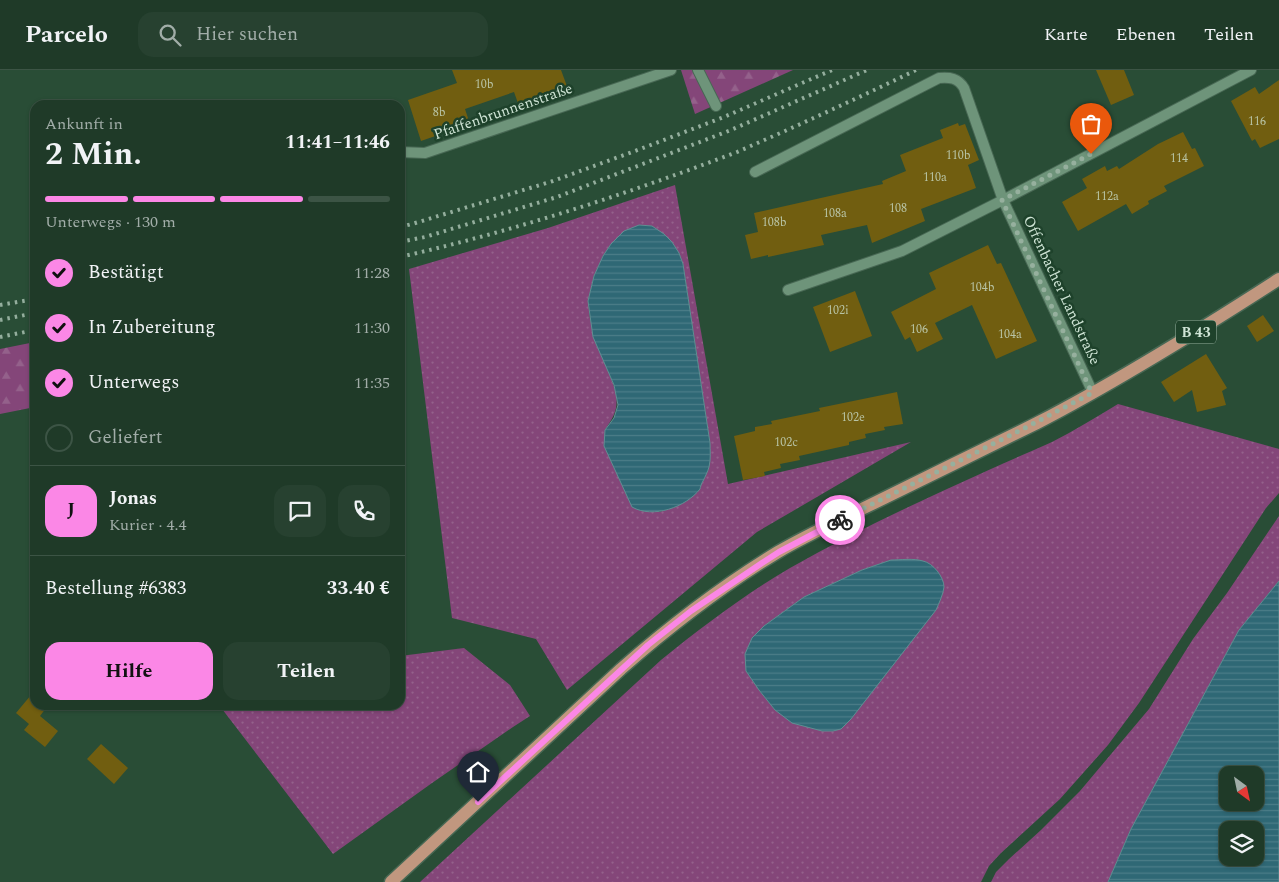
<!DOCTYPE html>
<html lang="de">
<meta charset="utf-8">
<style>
:root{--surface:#1f3a28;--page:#274130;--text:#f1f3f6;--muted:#a1ada8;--line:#3c5445;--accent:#fb87e6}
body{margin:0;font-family:Spectral,serif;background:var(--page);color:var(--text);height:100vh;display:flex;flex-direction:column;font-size:19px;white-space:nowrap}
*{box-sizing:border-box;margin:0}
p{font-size:16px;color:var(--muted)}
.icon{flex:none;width:28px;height:28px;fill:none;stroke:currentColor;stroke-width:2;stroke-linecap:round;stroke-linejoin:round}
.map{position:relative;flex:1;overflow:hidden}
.panel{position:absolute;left:30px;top:30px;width:375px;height:610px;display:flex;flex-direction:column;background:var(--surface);border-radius:15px;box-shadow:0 1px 4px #0004,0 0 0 1px var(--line)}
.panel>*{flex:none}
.needle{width:32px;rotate:147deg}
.buttons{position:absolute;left:1219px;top:696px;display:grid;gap:10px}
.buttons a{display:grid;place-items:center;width:45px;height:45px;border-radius:10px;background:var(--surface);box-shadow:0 1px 4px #0004,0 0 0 1px var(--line);font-size:25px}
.pin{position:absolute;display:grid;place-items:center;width:42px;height:42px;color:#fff;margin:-51px -21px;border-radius:50% 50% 50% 0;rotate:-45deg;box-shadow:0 0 5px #0007}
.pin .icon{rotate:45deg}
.courier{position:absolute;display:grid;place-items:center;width:50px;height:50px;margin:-25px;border:4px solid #fb87e6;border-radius:50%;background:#fff;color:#222;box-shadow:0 1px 6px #0007}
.headline em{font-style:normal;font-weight:700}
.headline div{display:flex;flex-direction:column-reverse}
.headline{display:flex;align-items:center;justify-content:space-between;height:85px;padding:0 15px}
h1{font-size:32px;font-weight:700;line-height:38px}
.bar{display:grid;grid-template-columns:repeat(4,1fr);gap:8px 5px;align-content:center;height:60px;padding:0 15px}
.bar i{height:6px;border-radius:4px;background:var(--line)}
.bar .current{background:var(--accent)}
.bar p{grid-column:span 4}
.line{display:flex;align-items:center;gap:12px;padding:0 15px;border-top:1px solid var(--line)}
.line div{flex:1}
.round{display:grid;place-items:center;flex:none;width:52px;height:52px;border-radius:15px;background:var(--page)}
ol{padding:0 15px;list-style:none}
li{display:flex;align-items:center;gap:15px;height:55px}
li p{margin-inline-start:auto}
li .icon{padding:5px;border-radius:50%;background:var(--accent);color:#111;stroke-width:4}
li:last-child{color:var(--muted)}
li i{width:28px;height:28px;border:2px solid var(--line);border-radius:50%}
.button{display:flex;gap:10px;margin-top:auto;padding:10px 15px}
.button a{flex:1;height:58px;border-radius:15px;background:var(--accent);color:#111;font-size:20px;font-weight:700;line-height:58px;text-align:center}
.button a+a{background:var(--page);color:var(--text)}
header{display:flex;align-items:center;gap:30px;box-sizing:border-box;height:70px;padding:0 25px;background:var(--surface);border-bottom:1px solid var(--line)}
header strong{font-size:24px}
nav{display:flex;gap:28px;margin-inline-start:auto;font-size:18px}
.search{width:350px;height:45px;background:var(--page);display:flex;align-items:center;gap:12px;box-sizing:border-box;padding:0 18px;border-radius:15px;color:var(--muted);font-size:19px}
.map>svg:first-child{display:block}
.green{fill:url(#green-dots);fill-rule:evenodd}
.forest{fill:url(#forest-firs)}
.water{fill:url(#water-rules);stroke:#5f8e92;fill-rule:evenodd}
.building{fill:#715e10}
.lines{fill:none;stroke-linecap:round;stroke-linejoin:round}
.minor-casing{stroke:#486854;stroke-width:12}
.primary-casing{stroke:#486854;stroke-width:15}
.minor{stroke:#6e947a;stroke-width:10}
.primary{stroke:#c1977f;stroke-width:12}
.rail{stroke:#94ae9d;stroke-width:4;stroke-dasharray:2.5 5;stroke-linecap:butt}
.done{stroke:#96b09e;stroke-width:5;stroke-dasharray:0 9}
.route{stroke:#fb87e6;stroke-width:6}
.labels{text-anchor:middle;stroke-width:5;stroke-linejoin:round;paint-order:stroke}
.number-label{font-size:12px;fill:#b8c3a4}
.shield{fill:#1e422b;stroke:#9bb4a3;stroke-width:1}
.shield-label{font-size:14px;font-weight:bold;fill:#d0e5d6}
.street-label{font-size:15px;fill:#d0e5d6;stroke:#1e422b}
</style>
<header>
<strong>Parcelo</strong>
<div class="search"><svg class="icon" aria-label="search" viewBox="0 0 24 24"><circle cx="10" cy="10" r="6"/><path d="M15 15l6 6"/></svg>Hier suchen</div>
<nav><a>Karte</a><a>Ebenen</a><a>Teilen</a></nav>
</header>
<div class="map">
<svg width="1279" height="812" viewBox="0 0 1279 812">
<defs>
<pattern id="green-dots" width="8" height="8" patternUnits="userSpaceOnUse" patternTransform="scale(1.25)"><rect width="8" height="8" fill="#844679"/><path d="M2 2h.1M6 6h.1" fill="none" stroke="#94618b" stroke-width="1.8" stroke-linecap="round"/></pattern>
<pattern id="forest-firs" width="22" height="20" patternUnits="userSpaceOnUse" patternTransform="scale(1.25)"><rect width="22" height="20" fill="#844679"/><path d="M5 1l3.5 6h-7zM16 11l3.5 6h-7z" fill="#94618b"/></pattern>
<pattern id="water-rules" width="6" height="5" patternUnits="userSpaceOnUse" patternTransform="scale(1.25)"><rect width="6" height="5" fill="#2f6875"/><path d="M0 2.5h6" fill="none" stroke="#4c7d88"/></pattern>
</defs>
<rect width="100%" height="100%" fill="#294d36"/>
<g class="green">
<path d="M675,115L728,414L911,372L757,462L567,620L536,569L452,548L409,199L548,158ZM624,161L679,183L683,194L710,373L686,431L672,438L659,442L605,360C615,345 618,340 616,322L590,249L588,231L594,206L603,186L611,174Z"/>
<path d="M1118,334L1279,379V423L1266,438L1139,633L1108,675L1060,729L1001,783L989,796L981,812H420L661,590C702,557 744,525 790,498C851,463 916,433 980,404C1003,393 1028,383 1052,372C1074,361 1096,347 1118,334ZM891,490L775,640L759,620L746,601L752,568L764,556L804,527L862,500Z"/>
<path d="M1279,446V511L1239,560L1131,759L1108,812H991L996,802L1009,789L1041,760L1080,721L1149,639L1193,569L1227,523Z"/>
<path d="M464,578L510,615L530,646L513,657L432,713L333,784L219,635H400V586Z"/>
</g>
<g class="forest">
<path d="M681,0H793L695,44Z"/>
<path d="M35,272V337L0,344V279Z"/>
</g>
<g class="water">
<path d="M639,155L652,156L664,164L672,172L679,183L683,194L710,373C710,380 711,389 709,397C708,401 705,407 703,411C702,412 700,418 700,419C686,437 653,449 632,437L604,376L605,360L614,348L618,335L614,315L593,267L588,231L594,206L603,186L611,174L624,161Z"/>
<path d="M891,490C901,490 913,488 923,491C933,493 944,507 944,517C943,525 939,533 936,540L851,649L841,659L833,661H822L792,653L775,640L759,620L746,601L745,584L752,568L764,556L804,527L862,500Z"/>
<path d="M1279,511V812H1108L1131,759L1239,560ZM1228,705H1255V732H1228ZM1228,760H1255V788H1228Z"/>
</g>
<g class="building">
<path d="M452,0H561L568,19L519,36L514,22L465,39L470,54L421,71L408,30L457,13Z"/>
<path d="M1096,0H1124L1134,25L1111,35Z"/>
<path d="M1279,10V69L1260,78L1255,69L1252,71L1231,31L1255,17L1259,24Z"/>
<path d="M958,53L959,56L965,54L979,90L968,95L976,118L921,139L925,151L872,173L867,155L821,165L824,175L768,187V185L751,189L745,165L758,162L754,143L883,114L882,111L906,101L900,85L943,68L940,60Z"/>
<path d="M1183,62L1192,79L1195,78L1204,96L1164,116L1167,121L1148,131L1149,134L1132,144L1126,134L1078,161L1062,132L1087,118L1082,109L1105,96L1107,101L1117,96L1119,99L1158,74Z"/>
<path d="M988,175L997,194L1001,193L1037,271L996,289L972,235L935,253L943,269L917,282L910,267L905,270L891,242L936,219L929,203Z"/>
<path d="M855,221L872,266L830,282L813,237Z"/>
<path d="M1263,245L1274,261L1257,272L1247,256Z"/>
<path d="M1206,284L1227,318L1222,321L1226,335L1197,342L1192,320L1174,332L1161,312Z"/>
<path d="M897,322L903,354L884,357L885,360L865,364L866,368L849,372V375L799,386L800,390L780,394L781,398L764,402L765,406L743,410L734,366L755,361V357L772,354L771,351L820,341L819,338Z"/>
<path d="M31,625L35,629V635H42L46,638L40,646L58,661L45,677L24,660L29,654L16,643Z"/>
<path d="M101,674L128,698L114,714L87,689Z"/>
</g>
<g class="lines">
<defs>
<g id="minor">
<path d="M698,0L716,36"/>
<path d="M400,82L425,83L671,0"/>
<path d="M755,102L939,8C950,7 958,8 964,18L1003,130L1093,323"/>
<path d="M788,220L902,181L1003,130L1251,0"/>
</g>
<path id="primary" d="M391,812L621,599C670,556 722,516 778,482C807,465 838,451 868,436C924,408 981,381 1037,353C1120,310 1200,260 1279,209"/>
</defs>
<use href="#minor" class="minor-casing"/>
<use href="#primary" class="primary-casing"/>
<use href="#minor" class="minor"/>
<use href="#primary" class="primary"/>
<g class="rail">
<path d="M400,157L412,154L553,111L635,81L724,47L832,0"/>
<path d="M400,172L425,167L557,127L731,60L867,0"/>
<path d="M400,187C514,161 627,124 737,82C753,75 769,68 785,61C829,41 873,21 916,0"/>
<path d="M0,235L35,229"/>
<path d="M0,250L35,243"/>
<path d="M0,267L35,260"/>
</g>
</g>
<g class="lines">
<path class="done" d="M840,450L1021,360L1092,323L1002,130L1091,84"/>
<path class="route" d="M478,732L648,575L691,541L762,493L779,482L840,450"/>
</g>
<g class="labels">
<g class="number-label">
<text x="484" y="18">10b</text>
<text x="439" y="46">8b</text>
<text x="1257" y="55">116</text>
<text x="958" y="89">110b</text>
<text x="1179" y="92">114</text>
<text x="935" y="111">110a</text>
<text x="1107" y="130">112a</text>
<text x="898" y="142">108</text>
<text x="835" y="147">108a</text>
<text x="774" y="156">108b</text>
<text x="982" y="221">104b</text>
<text x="838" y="244">102i</text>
<text x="919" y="263">106</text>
<text x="1010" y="268">104a</text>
<text x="853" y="351">102e</text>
<text x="786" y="376">102c</text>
</g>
<rect class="shield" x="1176" y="250.5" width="40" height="23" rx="4"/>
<g class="shield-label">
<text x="1196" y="267">B 43</text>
</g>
<g class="street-label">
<text transform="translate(503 41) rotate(-19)" y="5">Pfaffenbrunnenstraße</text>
<text transform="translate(1062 220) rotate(65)" y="5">Offenbacher Landstraße</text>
</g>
</g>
</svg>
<div class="buttons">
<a><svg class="needle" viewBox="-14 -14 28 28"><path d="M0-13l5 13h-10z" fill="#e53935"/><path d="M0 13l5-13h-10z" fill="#a1ada8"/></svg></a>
<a><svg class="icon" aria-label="layers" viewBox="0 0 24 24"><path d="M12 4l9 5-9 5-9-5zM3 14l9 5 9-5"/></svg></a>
</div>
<div class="pin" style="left:1091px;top:84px;background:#ea580c"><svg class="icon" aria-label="bag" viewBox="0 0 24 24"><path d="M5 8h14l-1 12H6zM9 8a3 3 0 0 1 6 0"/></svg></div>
<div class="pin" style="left:478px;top:732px;background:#1f2937"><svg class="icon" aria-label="home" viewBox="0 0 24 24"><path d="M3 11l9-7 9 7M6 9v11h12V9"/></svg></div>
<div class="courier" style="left:840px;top:450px"><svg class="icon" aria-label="bike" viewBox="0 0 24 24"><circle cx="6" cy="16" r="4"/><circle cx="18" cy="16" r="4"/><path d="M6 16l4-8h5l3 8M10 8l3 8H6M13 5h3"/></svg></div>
<section class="panel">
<div class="headline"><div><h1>2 Min.</h1><p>Ankunft in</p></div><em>11:41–11:46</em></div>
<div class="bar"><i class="current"></i><i class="current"></i><i class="current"></i><i></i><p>Unterwegs · 130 m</p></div>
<ol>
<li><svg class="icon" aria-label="check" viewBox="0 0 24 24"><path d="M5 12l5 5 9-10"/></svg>Bestätigt<p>11:28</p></li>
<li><svg class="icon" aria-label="check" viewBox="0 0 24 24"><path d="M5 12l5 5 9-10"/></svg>In Zubereitung<p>11:30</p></li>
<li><svg class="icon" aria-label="check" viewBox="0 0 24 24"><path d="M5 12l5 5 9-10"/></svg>Unterwegs<p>11:35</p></li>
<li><i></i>Geliefert</li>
</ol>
<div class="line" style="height:90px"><b class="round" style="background:var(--accent);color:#111">J</b><div><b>Jonas</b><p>Kurier · 4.4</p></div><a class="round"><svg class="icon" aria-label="chat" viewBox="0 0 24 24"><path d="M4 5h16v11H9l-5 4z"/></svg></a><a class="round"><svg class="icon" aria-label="phone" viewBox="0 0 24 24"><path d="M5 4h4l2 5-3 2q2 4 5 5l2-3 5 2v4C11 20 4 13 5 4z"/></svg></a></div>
<div class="line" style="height:65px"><div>Bestellung #6383</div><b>33.40 €</b></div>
<div class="button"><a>Hilfe</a><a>Teilen</a></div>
</section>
</div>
